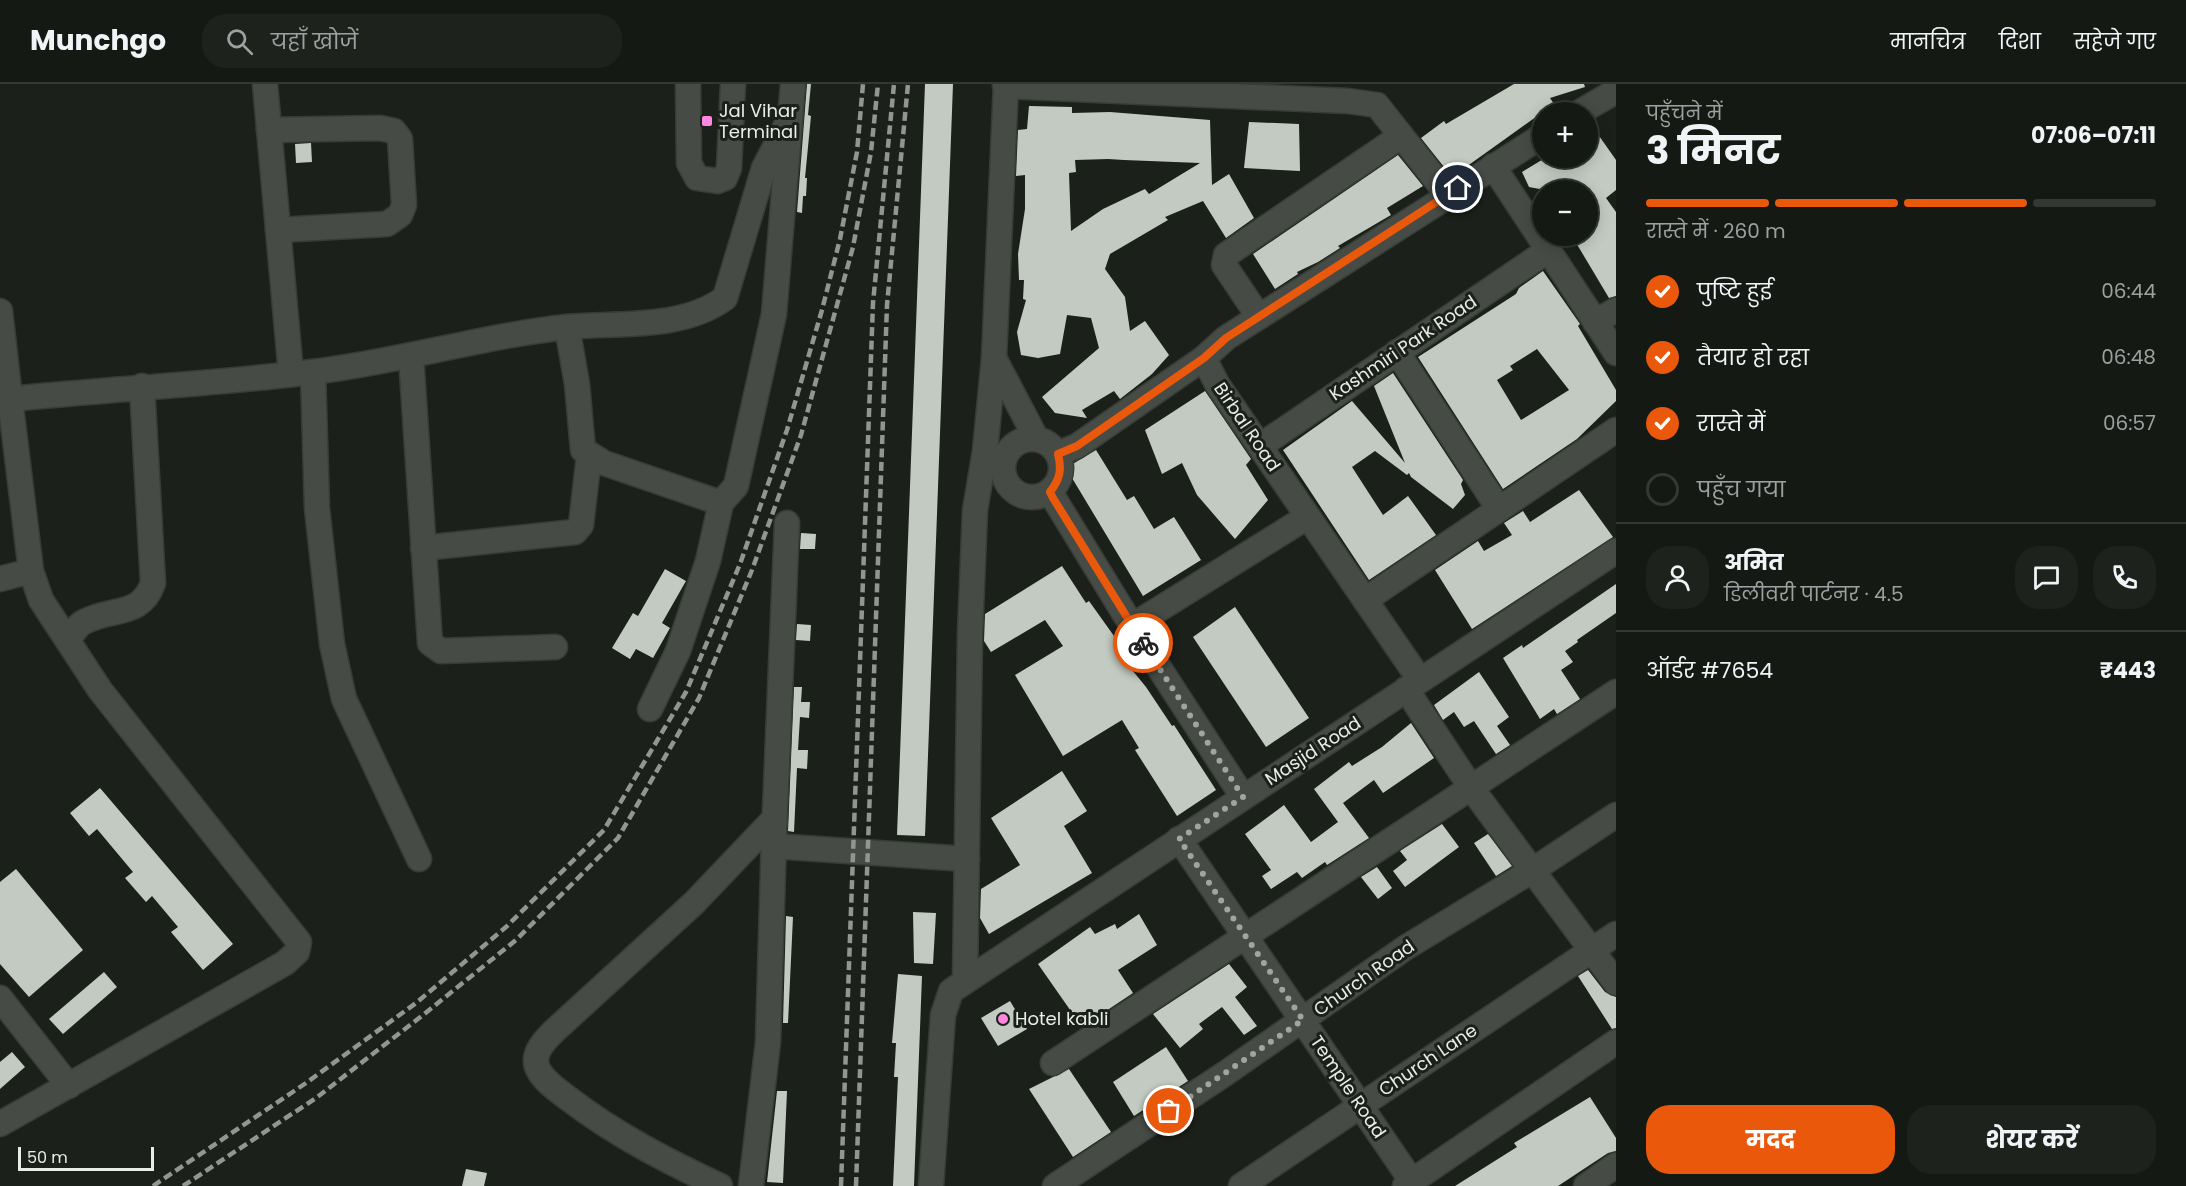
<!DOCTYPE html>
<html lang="hi">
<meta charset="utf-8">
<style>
:root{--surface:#141914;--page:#1d221d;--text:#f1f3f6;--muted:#9da0a0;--line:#333834;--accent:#ea580c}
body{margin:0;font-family:Poppins,"Noto Sans Devanagari",sans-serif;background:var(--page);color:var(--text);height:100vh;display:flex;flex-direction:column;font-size:22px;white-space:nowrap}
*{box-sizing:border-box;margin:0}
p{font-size:20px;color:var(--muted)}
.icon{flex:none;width:33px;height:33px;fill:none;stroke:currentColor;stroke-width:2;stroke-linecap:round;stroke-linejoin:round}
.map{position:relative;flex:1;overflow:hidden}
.side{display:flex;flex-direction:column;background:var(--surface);width:570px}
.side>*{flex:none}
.buttons{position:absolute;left:1532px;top:18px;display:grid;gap:12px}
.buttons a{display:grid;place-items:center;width:66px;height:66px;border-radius:50%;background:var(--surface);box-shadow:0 3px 15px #0003,0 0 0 2px var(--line);font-size:30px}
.scale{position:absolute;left:18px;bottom:15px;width:136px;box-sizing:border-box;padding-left:6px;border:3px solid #e9ece8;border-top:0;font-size:16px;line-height:21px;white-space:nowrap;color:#e9ece8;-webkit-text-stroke:4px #1b211a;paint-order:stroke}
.pin{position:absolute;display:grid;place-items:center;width:51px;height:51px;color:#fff;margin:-26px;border:3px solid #fff;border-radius:50%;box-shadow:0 2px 6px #0007}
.courier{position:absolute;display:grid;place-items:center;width:60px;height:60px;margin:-30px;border:4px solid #ea580c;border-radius:50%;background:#fff;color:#222;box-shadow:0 2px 8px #0007}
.head em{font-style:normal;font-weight:700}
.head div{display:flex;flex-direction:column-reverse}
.head{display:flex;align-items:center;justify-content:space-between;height:102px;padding:0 30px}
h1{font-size:39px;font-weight:700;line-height:45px}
.bar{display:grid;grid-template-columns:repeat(4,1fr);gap:9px 6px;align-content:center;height:72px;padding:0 30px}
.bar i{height:8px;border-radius:4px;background:var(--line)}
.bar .on{background:var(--accent)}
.bar p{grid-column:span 4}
.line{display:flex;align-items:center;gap:15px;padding:0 30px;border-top:2px solid var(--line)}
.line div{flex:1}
.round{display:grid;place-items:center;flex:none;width:63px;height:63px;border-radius:24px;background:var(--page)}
ol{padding:0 30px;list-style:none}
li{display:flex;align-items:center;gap:18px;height:66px}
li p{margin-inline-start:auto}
li .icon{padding:6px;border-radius:50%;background:var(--accent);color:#fff;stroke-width:4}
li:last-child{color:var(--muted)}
li i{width:33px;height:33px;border:3px solid var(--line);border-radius:50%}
.action{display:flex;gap:12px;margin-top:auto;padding:12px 30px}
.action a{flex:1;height:69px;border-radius:24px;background:var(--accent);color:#fff;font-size:24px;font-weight:700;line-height:69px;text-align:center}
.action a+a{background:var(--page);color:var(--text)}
header{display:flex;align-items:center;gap:36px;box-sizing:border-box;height:84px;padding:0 30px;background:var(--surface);border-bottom:2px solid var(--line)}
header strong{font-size:28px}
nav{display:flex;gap:33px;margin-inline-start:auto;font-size:21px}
.search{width:420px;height:54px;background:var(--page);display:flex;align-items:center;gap:15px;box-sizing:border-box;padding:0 21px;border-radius:24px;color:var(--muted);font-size:22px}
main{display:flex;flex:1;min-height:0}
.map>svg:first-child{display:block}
.building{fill:#c2cac1;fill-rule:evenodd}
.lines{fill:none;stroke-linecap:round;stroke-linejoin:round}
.minor-casing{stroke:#383c37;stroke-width:27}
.minor{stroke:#464c45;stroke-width:24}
.rail{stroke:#929691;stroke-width:4.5;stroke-dasharray:9 4.5;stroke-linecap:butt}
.done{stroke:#a1a5a0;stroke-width:6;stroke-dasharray:0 10.8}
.route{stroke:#ea580c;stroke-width:8}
.poi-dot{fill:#fd86e1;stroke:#1b211a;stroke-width:2}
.labels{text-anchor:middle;stroke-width:6;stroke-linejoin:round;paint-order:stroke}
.poi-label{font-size:18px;fill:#e9ece8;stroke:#1b211a;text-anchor:start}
.street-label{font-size:18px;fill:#e9ece8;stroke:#1b211a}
</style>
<header>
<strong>Munchgo</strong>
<div class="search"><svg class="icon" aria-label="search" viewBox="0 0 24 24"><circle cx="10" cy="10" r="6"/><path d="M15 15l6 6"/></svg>यहाँ खोजें</div>
<nav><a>मानचित्र</a><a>दिशा</a><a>सहेजे गए</a></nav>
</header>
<main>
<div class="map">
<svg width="1616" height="1102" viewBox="0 0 1616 1102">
<rect width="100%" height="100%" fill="#1b211a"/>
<g class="building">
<path d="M807,0H811L808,31L811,32L805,94H807L806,112H803L802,129L797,128Z"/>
<path d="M925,0H953L925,752L897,751Z"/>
<path d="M1514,0H1584L1585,3L1550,14L1554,20L1452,93L1421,54L1444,37L1446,40Z"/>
<path d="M1029,22L1072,23V29L1110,28L1210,36L1212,101L1229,90L1254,134L1226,154L1203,117L1165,133L1168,136L1110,170L1105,185L1125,213L1130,247L1145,237L1169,271L1152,290L1120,315L1114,307L1082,326L1087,334L1055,329L1042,313L1099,264L1091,234L1067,231L1060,270L1038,274L1021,271L1017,248L1026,216L1023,215L1024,196H1019L1018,170L1025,125V91L1016,92L1018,46L1027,45ZM1108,75L1124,76L1200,79L1149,110L1145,105L1103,125L1071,147L1069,89L1076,88L1075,76Z"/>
<path d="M1249,38L1299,40L1300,87L1244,84Z"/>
<path d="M1590,39L1616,76V106L1606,114L1616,128V212L1609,214L1572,152H1587V106H1545L1529,103L1522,88L1545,74H1587V40Z"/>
<path d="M311,59L312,78L296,79L295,60Z"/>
<path d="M1398,71L1423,102L1387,124L1391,131L1338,162L1340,164L1318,178L1297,188L1298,190L1275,205L1253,170Z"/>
<path d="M1543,187L1580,240L1578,242L1616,306V317L1577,355L1503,405L1418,273L1516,210L1519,204ZM1537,265L1569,306L1521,336L1497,296L1513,286L1510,282Z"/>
<path d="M1393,289L1463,396L1461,400L1465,411L1453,425L1411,393L1409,389L1407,391L1375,367L1352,383L1383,431L1408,412L1436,451L1369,496L1283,366L1352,317L1405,379L1374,302Z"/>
<path d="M1205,307L1251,375L1246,381L1268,416L1235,455L1197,411L1182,379L1162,390L1145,346Z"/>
<path d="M1096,366L1127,416L1134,412L1154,445L1174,433L1201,476L1143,512L1066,384Z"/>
<path d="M1579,406L1613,453L1472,545L1435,486L1478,457L1484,467L1512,451L1504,439L1523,427L1530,438Z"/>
<path d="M801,449L816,450L815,465H800Z"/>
<path d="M1062,482L1086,519L1089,517L1129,573L1124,576L1146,603L1172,642L1174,641L1216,706L1177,732L1135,666L1139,664L1122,636L1063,672L1015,591L1063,562L1045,536L991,568L984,557L985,530Z"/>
<path d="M665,485L686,497L662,539L670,544L653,574L636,565L630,575L612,564L633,529L638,532Z"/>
<path d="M1616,500V529L1577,556L1578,558L1565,567L1573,578L1561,586L1580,615L1557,630L1554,625L1540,635L1503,574L1522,561L1523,564Z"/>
<path d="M1235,523L1309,634L1266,663L1193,553Z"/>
<path d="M797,540L811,541L810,557L796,556Z"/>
<path d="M1479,588L1509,633L1497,642L1510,661L1496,670L1474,637L1464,643L1454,628L1443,636L1434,621Z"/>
<path d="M794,603H802L801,618H810L809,634L800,633L798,666H808L807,685L797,684L794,748L788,747Z"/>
<path d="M1411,639L1434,674L1383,709L1374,696L1343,719L1369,754L1327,781L1325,778L1302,794L1297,788L1271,805L1262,792L1271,786L1245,750L1284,721L1311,758L1338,738L1314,705L1349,678L1352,682L1382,663Z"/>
<path d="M1062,687L1087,727L1064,742L1092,789L989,850L980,834L981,805L1020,781L991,734Z"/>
<path d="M100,704L233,860L203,886L171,848L178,843L152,812L146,818L125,794L133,788L97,745L89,752L70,729Z"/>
<path d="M1442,740L1459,763L1405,803L1393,787L1407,776L1400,767Z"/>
<path d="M1488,750L1512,782L1496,792L1474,759Z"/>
<path d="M1377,783L1392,804L1378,815L1361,793Z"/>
<path d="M16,785L83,866L29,913L0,880V798Z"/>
<path d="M913,828L936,829L933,880L914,879Z"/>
<path d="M1139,830L1157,861L1118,886L1133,909L1082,943L1038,880L1090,843L1095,850L1115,840L1117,845Z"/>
<path d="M786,832L793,833L788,939H783Z"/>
<path d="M1229,880L1247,903L1235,913L1257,942L1244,951L1222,923L1199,940L1203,945L1180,964L1153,930Z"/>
<path d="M1588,886L1605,908L1616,913V944L1612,945L1578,892Z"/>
<path d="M104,888L117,903L63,950L49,935Z"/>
<path d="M898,890L922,892L914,1102H893L898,993H894L896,959H892Z"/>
<path d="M1010,917L1027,945L998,962L981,934Z"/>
<path d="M1166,963L1188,997L1134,1032L1113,998Z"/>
<path d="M12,968L25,983L0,1005V978Z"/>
<path d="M1069,985L1111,1048L1073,1073L1029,1005Z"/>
<path d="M777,1007H787L783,1099L767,1098Z"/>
<path d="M1590,1013L1616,1054V1067L1608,1069L1558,1102H1455L1517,1063L1514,1059Z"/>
<path d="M466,1085L487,1089L484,1102H462Z"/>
</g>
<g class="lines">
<defs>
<g id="minor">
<path d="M265,0L291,290"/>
<path d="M688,0L689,79L697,94L717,97L725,94L729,84L733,0"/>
<path d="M1005,2L1348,17L1377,21L1448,111"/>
<path d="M1580,28L1616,7"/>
<path d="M269,46L380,44L394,47L400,55L404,121L400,131L387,140L278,146"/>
<path d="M1493,82L1616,269"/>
<path d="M0,227L10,315C110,305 212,300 312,288C398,278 482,252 567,243C618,238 682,246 725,214L764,84L790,34"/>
<path d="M1259,233L1224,181L1226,171L1401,52"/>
<path d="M1595,238L1616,226"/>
<path d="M567,243L577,300L583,366L604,379L721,419"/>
<path d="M1397,268L1499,425"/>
<path d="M411,272L430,559L441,567L555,563"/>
<path d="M994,274L1036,354"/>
<path d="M313,288L317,424L332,560L344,615L419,775"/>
<path d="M0,317L10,315L31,487L41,516L100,606L299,858L297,868L285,879L0,1040"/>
<circle cx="1032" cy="384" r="29"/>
<path d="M1260,362L1547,167"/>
<path d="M1058,370L1077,362L1204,274"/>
<path d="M1050,408L1132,542L1243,713"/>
<path d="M423,464L575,448L581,441L589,372"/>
<path d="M0,495L31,487"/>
<path d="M1365,516L1616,346"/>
<path d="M1132,542L1307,433"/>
<path d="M68,555C73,550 77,541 84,538C111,523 141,534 153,499L142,302"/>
<path d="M1420,596L1217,300L1204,274L1226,254L1542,52"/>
<path d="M1406,605L1472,705L1616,899"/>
<path d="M650,625L678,567L708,477L721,419L736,402L774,230L793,0"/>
<path d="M1179,755L1415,1102"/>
<path d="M773,762L967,775"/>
<path d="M965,897L970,550L975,426L985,367L994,274L1006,0"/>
<path d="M0,914L69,1002"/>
<path d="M1053,979L1616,608"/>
<path d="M720,1102C667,1077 616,1051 569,1015C560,1008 545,998 539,987C530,972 543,958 553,948L694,819L774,735"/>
<path d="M751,1102L768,958L774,751L787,439"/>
<path d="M931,1102L943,931L951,907L1616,467"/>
<path d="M1055,1102L1226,989L1405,864L1533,786L1616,731"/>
<path d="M1241,1102L1616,850"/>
<path d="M1405,1102L1616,958"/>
<path d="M1586,1102L1616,1081"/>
</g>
</defs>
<use href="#minor" class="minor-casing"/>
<use href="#minor" class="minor"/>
<g class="rail">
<path d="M153,1102L306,999L416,919L506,843L604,746L686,608L740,480L787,346L822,226L840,155L857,68L863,0"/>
<path d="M183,1102L316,1014L423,931L516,856L618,754L699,614L752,486L801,351L853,163L871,68L878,0"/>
<path d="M841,1102L873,219L894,0"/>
<path d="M856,1102L887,221L908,0"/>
</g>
</g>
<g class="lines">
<path class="done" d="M1143,559L1243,713L1179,755L1303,936L1169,1027"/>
<path class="route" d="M1143,559L1053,414L1050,408C1060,395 1062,386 1058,370L1077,362L1204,274L1226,254L1458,104"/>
</g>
<g class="poi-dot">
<rect x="701" y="31" width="12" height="12" rx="3"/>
<circle cx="1003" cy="935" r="6"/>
</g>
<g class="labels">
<g class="poi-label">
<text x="719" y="33">Jal Vihar<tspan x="719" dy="21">Terminal</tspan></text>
<text x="1015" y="941">Hotel kabli</text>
</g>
<g class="street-label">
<text transform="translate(1403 264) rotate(-34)" y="6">Kashmiri Park Road</text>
<text transform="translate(1247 343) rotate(56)" y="6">Birbal Road</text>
<text transform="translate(1313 667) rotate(-33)" y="6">Masjid Road</text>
<text transform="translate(1364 894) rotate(-35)" y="6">Church Road</text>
<text transform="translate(1428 976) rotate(-34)" y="6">Church Lane</text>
<text transform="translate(1348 1003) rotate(56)" y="6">Temple Road</text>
</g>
</g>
</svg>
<div class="buttons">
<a>+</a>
<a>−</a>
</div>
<div class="scale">50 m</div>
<div class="pin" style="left:1169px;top:1027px;background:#ea580c"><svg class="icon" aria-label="bag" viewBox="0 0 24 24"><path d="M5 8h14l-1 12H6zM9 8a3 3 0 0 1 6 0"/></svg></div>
<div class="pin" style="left:1458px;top:104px;background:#1f2937"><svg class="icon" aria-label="home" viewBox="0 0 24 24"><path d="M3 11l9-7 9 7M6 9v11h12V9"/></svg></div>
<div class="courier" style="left:1143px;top:559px"><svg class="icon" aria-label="bike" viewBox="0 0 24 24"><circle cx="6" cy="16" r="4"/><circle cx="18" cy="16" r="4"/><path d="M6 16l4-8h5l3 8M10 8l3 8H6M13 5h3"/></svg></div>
</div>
<section class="side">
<div class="head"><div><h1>3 मिनट</h1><p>पहुँचने में</p></div><em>07:06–07:11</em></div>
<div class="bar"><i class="on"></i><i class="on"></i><i class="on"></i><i></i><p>रास्ते में · 260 m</p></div>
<ol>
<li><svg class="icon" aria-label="check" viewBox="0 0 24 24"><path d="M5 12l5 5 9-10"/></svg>पुष्टि हुई<p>06:44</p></li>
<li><svg class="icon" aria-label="check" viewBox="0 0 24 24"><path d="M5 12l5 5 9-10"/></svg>तैयार हो रहा<p>06:48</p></li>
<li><svg class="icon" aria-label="check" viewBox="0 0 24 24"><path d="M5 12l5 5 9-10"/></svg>रास्ते में<p>06:57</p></li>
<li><i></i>पहुँच गया</li>
</ol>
<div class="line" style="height:108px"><a class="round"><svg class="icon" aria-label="person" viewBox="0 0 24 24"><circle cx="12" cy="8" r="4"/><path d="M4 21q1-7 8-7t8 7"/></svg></a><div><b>अमित</b><p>डिलीवरी पार्टनर · 4.5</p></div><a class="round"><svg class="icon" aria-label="chat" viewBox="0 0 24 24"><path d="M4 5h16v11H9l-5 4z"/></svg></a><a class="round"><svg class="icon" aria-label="phone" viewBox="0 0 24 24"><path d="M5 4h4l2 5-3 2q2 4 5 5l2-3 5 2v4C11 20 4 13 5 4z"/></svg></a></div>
<div class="line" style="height:78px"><div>ऑर्डर #7654</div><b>₹443</b></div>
<div class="action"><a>मदद</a><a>शेयर करें</a></div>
</section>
</main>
